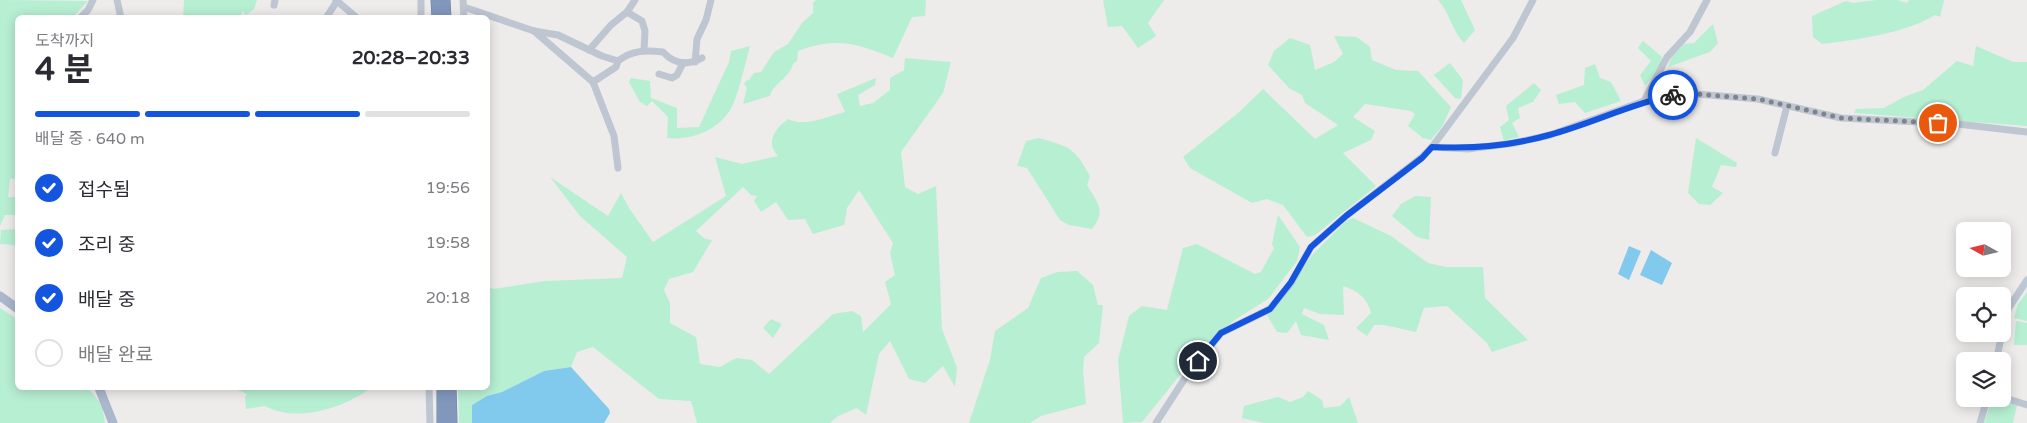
<!DOCTYPE html>
<html lang="ko">
<meta charset="utf-8">
<style>
:root{--surface:#fff;--page:#f2f2f3;--text:#2b2b33;--muted:#7c7c81;--line:#e1e1e2;--accent:#1455df}
body{margin:0;font-family:"Varela Round","Noto Sans KR",sans-serif;background:var(--page);color:var(--text);height:100vh;display:flex;flex-direction:column;font-size:19px;white-space:nowrap}
*{box-sizing:border-box;margin:0}
p{font-size:16px;color:var(--muted)}
.icon{flex:none;width:28px;height:28px;fill:none;stroke:currentColor;stroke-width:2;stroke-linecap:round;stroke-linejoin:round}
.map{position:relative;flex:1;overflow:hidden}
.drawer{position:absolute;left:15px;top:15px;width:475px;height:375px;display:flex;flex-direction:column;background:var(--surface);border-radius:8px;box-shadow:0 2px 12px #0003}
.drawer>*{flex:none}
.needle{width:32px;rotate:278deg}
.buttons{position:absolute;left:1956px;top:222px;display:grid;gap:10px}
.buttons a{display:grid;place-items:center;width:55px;height:55px;border-radius:8px;background:var(--surface);box-shadow:0 2px 12px #0003;font-size:25px}
.pin{position:absolute;display:grid;place-items:center;width:42px;height:42px;color:#fff;margin:-21px;border:2px solid #fff;border-radius:50%;box-shadow:0 1px 5px #0007}
.courier{position:absolute;display:grid;place-items:center;width:50px;height:50px;margin:-25px;border:4px solid #1455df;border-radius:50%;background:#fff;color:#222;box-shadow:0 1px 6px #0007}
.headline em{font-style:normal;font-weight:700}
.headline div{display:flex;flex-direction:column-reverse}
.headline{display:flex;align-items:center;justify-content:space-between;height:85px;padding:0 20px}
h1{font-size:32px;font-weight:700;line-height:38px}
.bar{display:grid;grid-template-columns:repeat(4,1fr);gap:8px 5px;align-content:center;height:60px;padding:0 20px}
.bar i{height:6px;border-radius:4px;background:var(--line)}
.bar .current{background:var(--accent)}
.bar p{grid-column:span 4}
ol{padding:0 20px;list-style:none}
li{display:flex;align-items:center;gap:15px;height:55px}
li p{margin-inline-start:auto}
li .icon{padding:5px;border-radius:50%;background:var(--accent);color:#fff;stroke-width:4}
li:last-child{color:var(--muted)}
li i{width:28px;height:28px;border:2px solid var(--line);border-radius:50%}
.map>svg:first-child{display:block}
.green{fill:#b7efd3;fill-rule:evenodd}
.water{fill:#82caed}
.lines{fill:none;stroke-linecap:round;stroke-linejoin:round}
.highway-casing{stroke:#6c82a8;stroke-width:11}
.minor{stroke:#bec6d2;stroke-width:7}
.major{stroke:#aab7cc;stroke-width:9}
.highway{stroke:#8197bc;stroke-width:10}
.done{stroke:#7f848c;stroke-width:5;stroke-dasharray:0 9}
.route{stroke:#1455df;stroke-width:6}
</style>
<div class="map">
<svg width="2027" height="423" viewBox="0 0 2027 423">
<rect width="100%" height="100%" fill="#eeebeb"/>
<g class="green">
<path d="M0,0L88,1L75,15L18,18L17,178L10,179L8,197H17V215H5L0,226Z"/>
<path d="M184,0H257L254,9L246,15L243,11L240,17L183,18Z"/>
<path d="M816,0H926L925,16L912,17L893,58C856,43 836,37 798,51L797,61L793,64C790,78 773,83 770,96L743,104L747,88L744,84L746,81L749,80L754,73L761,72L774,52L788,44L802,23L813,13V3Z"/>
<path d="M1103,0H1164L1148,23L1156,36L1138,48L1122,26L1108,27Z"/>
<path d="M1438,0H1461L1475,30L1464,43C1452,31 1450,13 1438,0Z"/>
<path d="M1876,0H1897L1907,3L1909,0H1944L1940,17L1935,15C1906,33 1856,40 1822,44L1813,37L1812,16L1846,1L1853,3Z"/>
<path d="M1713,24L1718,43L1710,52L1668,67L1671,57L1684,44L1694,43Z"/>
<path d="M1334,36L1357,37L1370,47L1372,60L1396,70L1418,71L1451,107L1443,125L1431,140L1423,138L1408,126L1415,114L1411,111L1365,104L1353,117L1375,131L1371,140L1343,153L1376,186L1315,235L1307,237L1283,205L1267,199L1252,203L1190,168L1183,157L1238,113L1263,89L1315,139L1338,125L1305,103L1302,95L1289,88L1268,65L1274,51L1290,38L1310,45L1315,70L1334,62L1343,54Z"/>
<path d="M1643,41L1662,57L1659,69L1645,86L1640,75L1651,61L1638,48Z"/>
<path d="M750,46C745,64 741,84 734,102C724,128 694,141 667,138L668,117L652,101L647,106L640,102L629,82L631,78L650,81L651,98L677,108V128L699,127L729,62L731,51Z"/>
<path d="M1976,46L2013,62H2027V126L1854,113L1856,109L1884,108L1904,97L1923,90L1957,61L1973,66Z"/>
<path d="M905,58L951,62L943,93L901,152L905,187L918,194L936,186L942,329L957,368L955,387L943,366L925,383L909,379L890,341L879,354L866,415L857,408L838,416L830,423H697L691,401L659,399L593,347L577,352L571,367L544,371L502,392L487,396L472,405V423H459L458,388H488V286L493,289L545,281L622,278L627,257L580,216L550,177L608,216L621,193L629,208L653,242L726,196L715,157L742,164L778,156C765,143 775,128 788,119C805,128 828,116 845,112L837,94L876,78L875,85L858,95L860,106L873,103L890,90V78L904,70ZM743,187L751,195L757,196L754,201L761,212L776,202L788,220L805,219L813,234L844,225L847,208L859,190L893,243L890,253L895,275L885,282L891,304L863,332L861,316L852,311L833,314L769,374L752,360L736,358L720,367L700,364L696,337L670,323V303L664,290L669,279L693,272L712,240L705,239L696,231Z"/>
<path d="M1450,63L1463,80L1461,99L1455,98L1434,75Z"/>
<path d="M1595,64L1600,78L1611,82L1621,101L1585,113L1575,102L1559,104L1556,95L1584,85L1585,68Z"/>
<path d="M1534,83L1541,90L1533,102L1518,108L1520,118L1512,123L1519,137L1504,141L1500,127L1509,120L1506,106Z"/>
<path d="M1039,138C1070,147 1074,147 1090,176L1087,185C1097,203 1107,210 1092,229L1069,225L1060,220L1027,168L1017,166L1026,141Z"/>
<path d="M1696,138L1737,163L1736,167L1721,165L1712,187L1723,193L1710,205L1699,204L1688,193Z"/>
<path d="M1415,196L1431,197L1429,240L1417,237L1392,216L1401,204Z"/>
<path d="M1278,215L1300,247L1297,261L1268,299L1236,319L1201,349L1142,422L1123,423L1118,360L1129,316L1142,306L1167,310L1183,248L1197,244L1255,274L1261,272L1274,248L1272,244Z"/>
<path d="M1353,218L1391,236L1428,263L1446,267H1483L1485,298L1528,340L1492,352L1487,343L1447,306L1424,308L1416,332L1384,325H1374L1367,336L1356,328L1371,313C1368,299 1357,290 1343,286L1344,315L1320,314L1304,308L1302,314L1324,325L1329,340L1301,335L1296,321L1287,333L1277,332L1267,315L1283,299L1311,256L1346,221Z"/>
<path d="M17,229H18L17,254L14,245L0,244L1,230Z"/>
<path d="M1077,271L1093,285L1098,305H1103L1099,343L1084,357L1083,371L1086,404L1041,416L1030,423H969L990,360L995,331L1028,308L1041,278L1058,272Z"/>
<path d="M2027,292V321L2014,318L2018,304Z"/>
<path d="M0,308L17,319L18,388H88L102,405L105,423H0Z"/>
<path d="M771,319L782,324L773,338L763,328Z"/>
<path d="M2016,321L2027,323V345H2014Z"/>
<path d="M233,388H371C342,409 296,423 265,406L246,409L245,397L247,394Z"/>
<path d="M1308,391L1322,400L1324,408L1340,406L1349,397L1358,423H1263L1242,418L1244,406L1278,397L1290,402L1303,397Z"/>
<path d="M1992,399L2017,405L2013,423H1984Z"/>
</g>
<g class="water">
<path d="M1629,246L1641,251L1629,280L1618,274Z"/>
<path d="M1651,250L1672,263L1662,285L1640,275Z"/>
<path d="M571,367L609,409L610,413L604,423H472V405L487,396L502,392L544,371Z"/>
</g>
<g class="lines">
<defs>
<g id="highway">
<path d="M436,0L437,18"/>
<path d="M445,0L446,18"/>
<path d="M442,388V423"/>
<path d="M451,388L452,423"/>
</g>
</defs>
<use href="#highway" class="highway-casing"/>
<g class="minor">
<path d="M117,0L121,18"/>
<path d="M336,0L357,18"/>
<path d="M421,0V18"/>
<path d="M463,0L464,18"/>
<path d="M274,5L275,0"/>
<path d="M464,7L534,31L558,35L602,56L618,61C632,50 646,50 663,52C674,64 687,66 702,58"/>
<path d="M627,12L642,21L645,31L644,50"/>
<path d="M80,18L88,10L93,0"/>
<path d="M326,18L337,1"/>
<path d="M534,31L593,82"/>
<path d="M589,50L611,25L627,12L635,0"/>
<path d="M618,61L616,67L593,82L614,136L618,168"/>
<path d="M695,62L697,39L706,20L711,0"/>
<path d="M659,74L672,78L677,75L683,63"/>
<path d="M1644,101L1667,57L1690,32L1707,0"/>
<path d="M1432,147L1468,149L1514,143L1550,135L1644,101L1684,93L1758,99L1841,118L1958,124L2027,132"/>
<path d="M1775,153L1787,106"/>
<path d="M2002,332L2008,309L2027,280"/>
<path d="M1996,361L2002,334"/>
<path d="M429,388L430,423"/>
<path d="M2002,397L2027,405"/>
<path d="M1156,423L1187,375L1221,333L1270,309L1291,283L1311,247L1346,216L1422,157L1432,147L1513,38L1533,0"/>
<path d="M1980,423L1987,399"/>
</g>
<g class="major">
<path d="M0,296L18,309"/>
<path d="M99,388L113,423"/>
</g>
<use href="#highway" class="highway"/>
</g>
<g class="lines">
<path class="done" d="M1673,95L1684,93L1758,99L1841,118L1938,123"/>
<path class="route" d="M1198,361L1221,333L1270,309L1291,282L1311,247L1346,216L1422,158L1432,147C1472,149 1511,146 1549,135C1591,124 1630,104 1673,95"/>
</g>
</svg>
<div class="buttons">
<a><svg class="needle" viewBox="-14 -14 28 28"><path d="M0-13l5 13h-10z" fill="#e53935"/><path d="M0 13l5-13h-10z" fill="#7c7c81"/></svg></a>
<a><svg class="icon" aria-label="locate" viewBox="0 0 24 24"><circle cx="12" cy="12" r="6"/><path d="M12 2v4M12 18v4M2 12h4M18 12h4"/></svg></a>
<a><svg class="icon" aria-label="layers" viewBox="0 0 24 24"><path d="M12 4l9 5-9 5-9-5zM3 14l9 5 9-5"/></svg></a>
</div>
<div class="pin" style="left:1938px;top:123px;background:#ea580c"><svg class="icon" aria-label="bag" viewBox="0 0 24 24"><path d="M5 8h14l-1 12H6zM9 8a3 3 0 0 1 6 0"/></svg></div>
<div class="pin" style="left:1198px;top:361px;background:#1f2937"><svg class="icon" aria-label="home" viewBox="0 0 24 24"><path d="M3 11l9-7 9 7M6 9v11h12V9"/></svg></div>
<div class="courier" style="left:1673px;top:95px"><svg class="icon" aria-label="bike" viewBox="0 0 24 24"><circle cx="6" cy="16" r="4"/><circle cx="18" cy="16" r="4"/><path d="M6 16l4-8h5l3 8M10 8l3 8H6M13 5h3"/></svg></div>
<section class="drawer">
<div class="headline"><div><h1>4 분</h1><p>도착까지</p></div><em>20:28–20:33</em></div>
<div class="bar"><i class="current"></i><i class="current"></i><i class="current"></i><i></i><p>배달 중 · 640 m</p></div>
<ol>
<li><svg class="icon" aria-label="check" viewBox="0 0 24 24"><path d="M5 12l5 5 9-10"/></svg>접수됨<p>19:56</p></li>
<li><svg class="icon" aria-label="check" viewBox="0 0 24 24"><path d="M5 12l5 5 9-10"/></svg>조리 중<p>19:58</p></li>
<li><svg class="icon" aria-label="check" viewBox="0 0 24 24"><path d="M5 12l5 5 9-10"/></svg>배달 중<p>20:18</p></li>
<li><i></i>배달 완료</li>
</ol>
</section>
</div>
